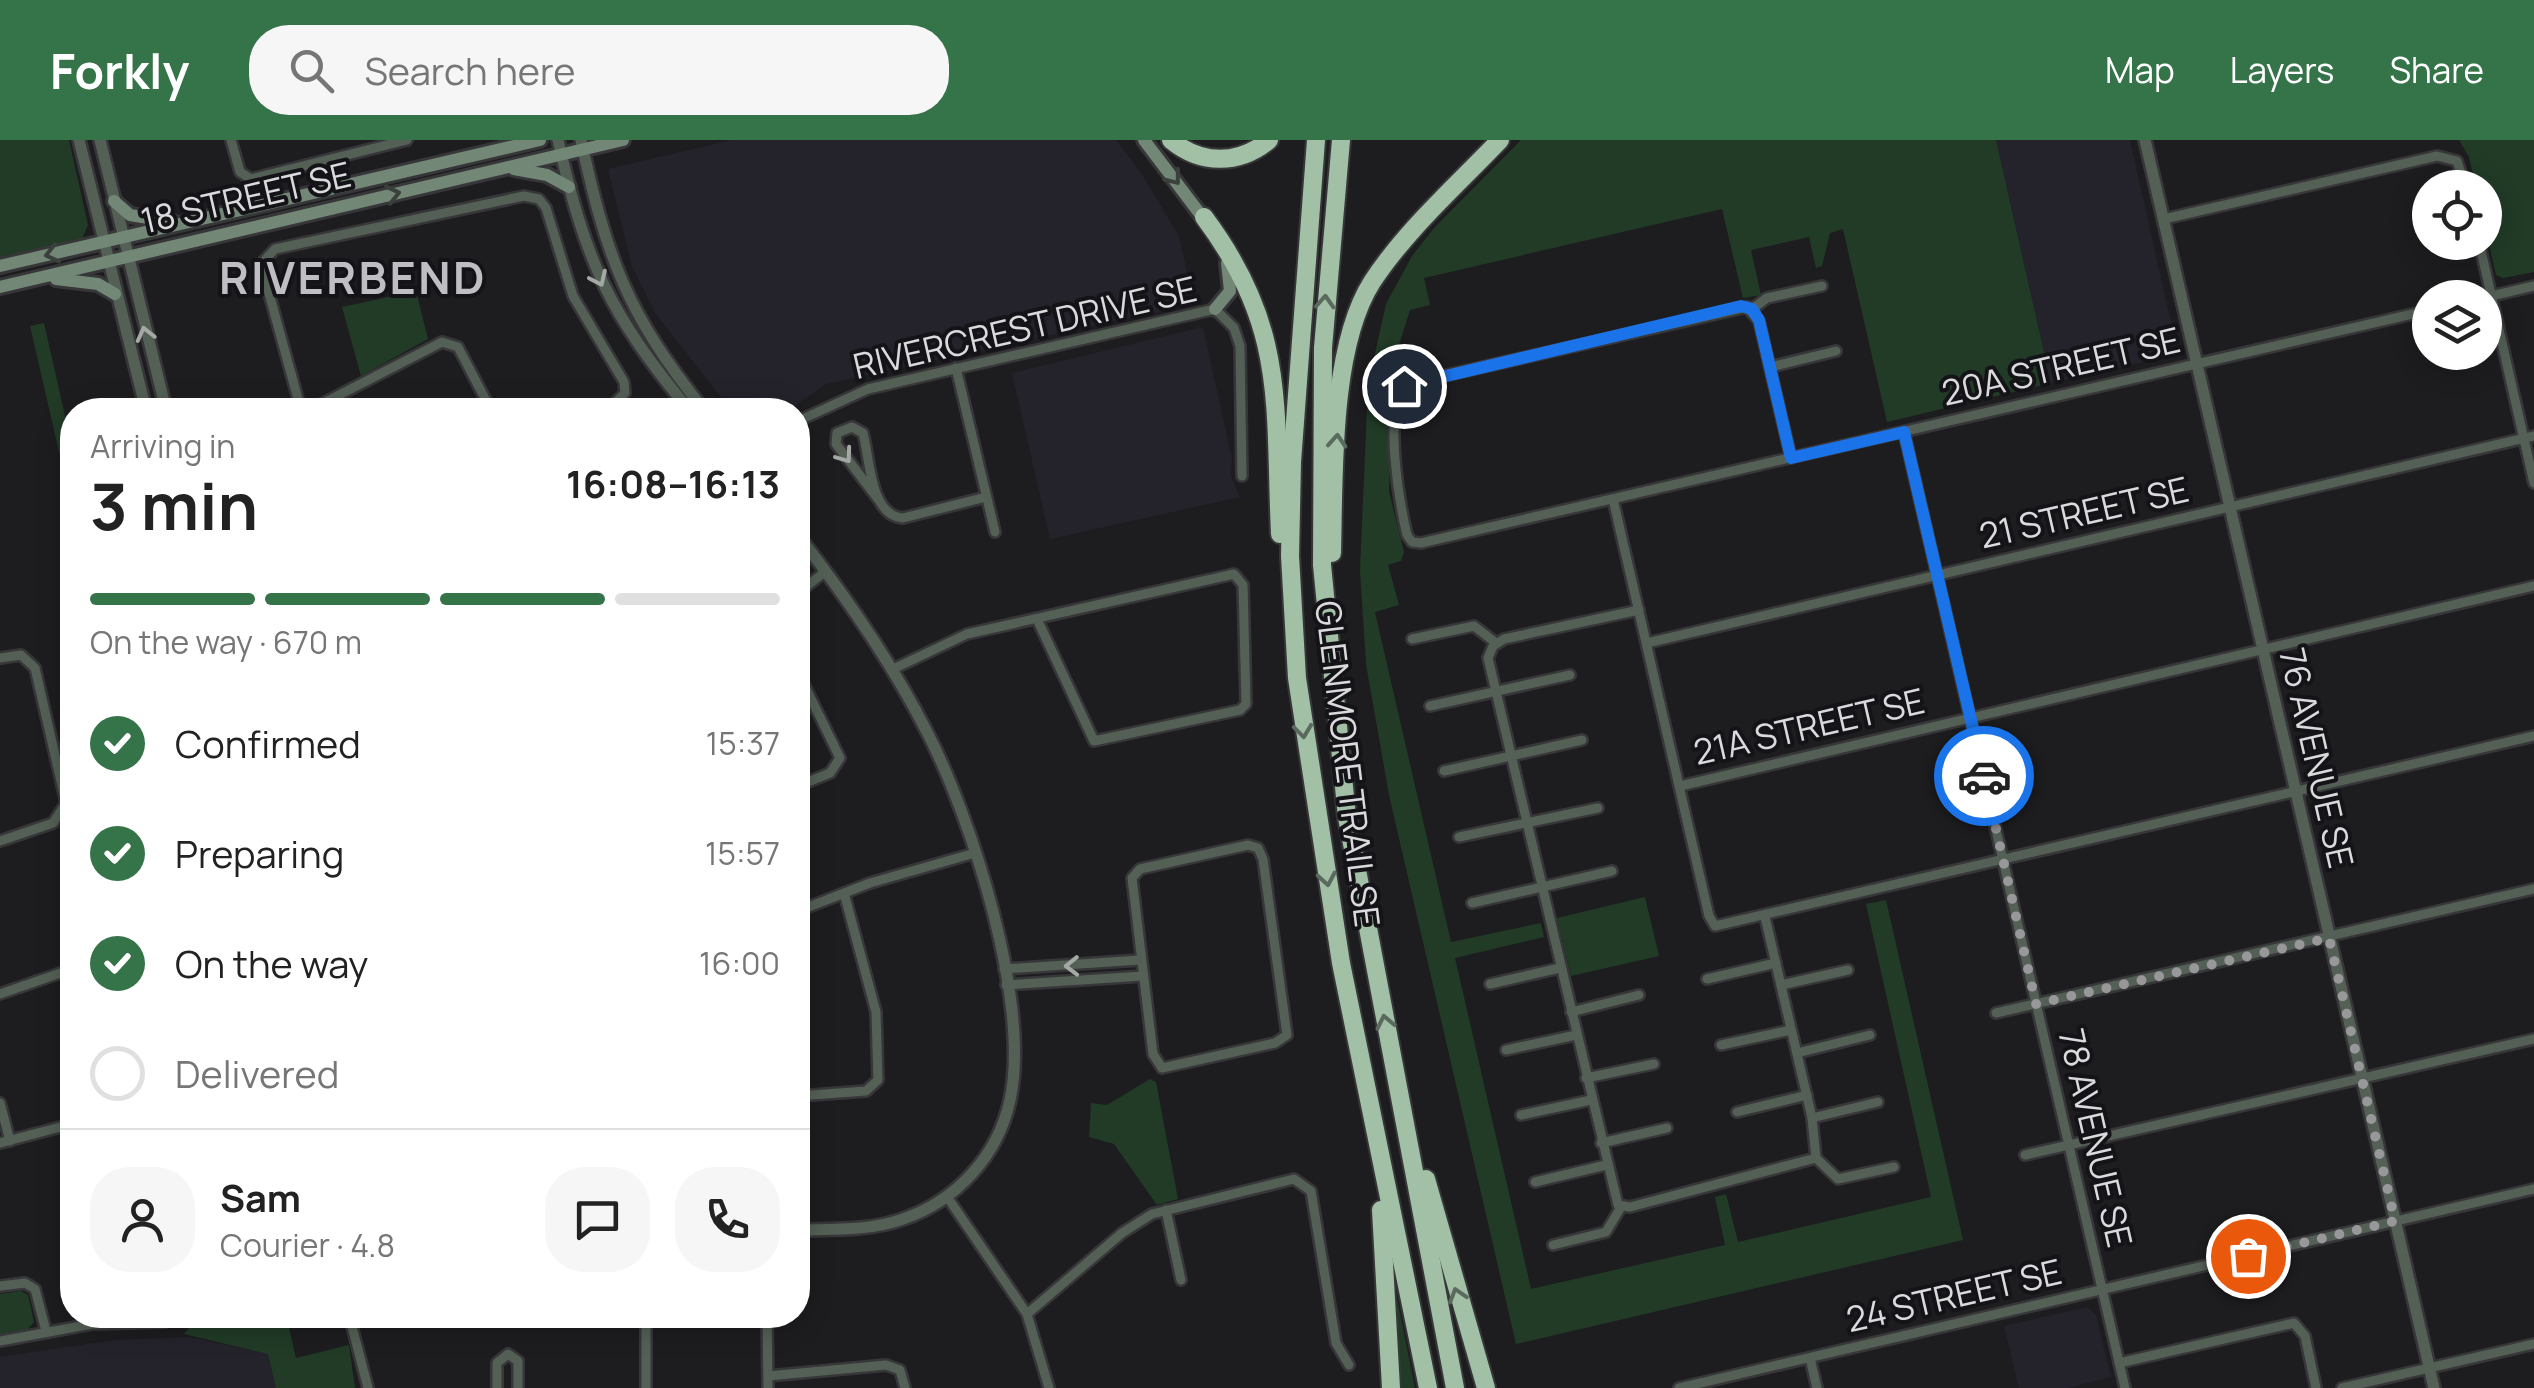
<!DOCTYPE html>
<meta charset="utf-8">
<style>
:root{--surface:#fff;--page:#f6f6f6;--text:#222;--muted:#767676;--line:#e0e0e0;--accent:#357348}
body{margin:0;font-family:Manrope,sans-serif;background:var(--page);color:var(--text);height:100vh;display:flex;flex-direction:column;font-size:38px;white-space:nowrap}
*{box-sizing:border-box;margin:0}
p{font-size:32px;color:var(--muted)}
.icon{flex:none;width:55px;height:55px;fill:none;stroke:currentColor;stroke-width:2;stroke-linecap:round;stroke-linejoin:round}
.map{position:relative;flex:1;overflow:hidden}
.drawer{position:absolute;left:60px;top:258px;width:750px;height:930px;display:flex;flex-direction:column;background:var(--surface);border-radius:40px;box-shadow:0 5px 25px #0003}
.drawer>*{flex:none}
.tools{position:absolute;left:2412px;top:30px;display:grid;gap:20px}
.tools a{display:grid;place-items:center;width:90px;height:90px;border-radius:50%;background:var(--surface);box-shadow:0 5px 25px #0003;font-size:50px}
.pin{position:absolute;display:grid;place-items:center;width:85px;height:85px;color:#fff;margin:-42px;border:5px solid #fff;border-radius:50%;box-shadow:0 2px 10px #0007}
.courier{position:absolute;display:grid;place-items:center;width:100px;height:100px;margin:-50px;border:8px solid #1a73e8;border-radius:50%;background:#fff;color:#222;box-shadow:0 2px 12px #0007}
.headline em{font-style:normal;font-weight:700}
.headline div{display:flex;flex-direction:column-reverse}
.headline{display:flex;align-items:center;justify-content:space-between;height:170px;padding:0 30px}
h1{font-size:65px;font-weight:700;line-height:75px}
.bar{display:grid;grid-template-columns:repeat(4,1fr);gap:15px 10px;align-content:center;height:120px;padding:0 30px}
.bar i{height:12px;border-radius:8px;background:var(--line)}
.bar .current{background:var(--accent)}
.bar p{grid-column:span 4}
.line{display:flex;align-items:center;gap:25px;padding:0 30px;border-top:2px solid var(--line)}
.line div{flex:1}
.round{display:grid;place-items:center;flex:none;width:105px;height:105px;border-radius:40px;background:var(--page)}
ol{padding:0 30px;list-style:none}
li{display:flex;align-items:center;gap:30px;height:110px}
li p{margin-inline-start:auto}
li .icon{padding:10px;border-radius:50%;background:var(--accent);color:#fff;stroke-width:4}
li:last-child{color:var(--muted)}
li i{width:55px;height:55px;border:5px solid var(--line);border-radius:50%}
header{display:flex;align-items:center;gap:60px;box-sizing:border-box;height:140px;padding:0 50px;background:var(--accent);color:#fff}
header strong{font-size:48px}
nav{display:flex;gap:55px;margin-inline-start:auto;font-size:35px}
.search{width:700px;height:90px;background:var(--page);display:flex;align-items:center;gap:25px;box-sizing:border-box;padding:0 35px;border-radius:40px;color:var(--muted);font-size:38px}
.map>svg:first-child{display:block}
.built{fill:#24232c}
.green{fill:#213b27}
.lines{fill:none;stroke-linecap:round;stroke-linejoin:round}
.minor-casing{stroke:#37373a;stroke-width:14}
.tertiary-casing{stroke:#37373a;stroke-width:16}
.secondary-casing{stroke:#37373a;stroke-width:18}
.motorway-casing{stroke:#37373a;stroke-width:22}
.minor{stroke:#546056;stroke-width:9}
.tertiary{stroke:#546056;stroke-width:11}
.secondary{stroke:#738776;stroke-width:12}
.motorway{stroke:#a1c0a6;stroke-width:18}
.oneway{stroke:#3a413d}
.oneway2{stroke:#a4a9a6}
.oneway3{stroke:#5a6a5e}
.done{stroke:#98989a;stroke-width:10;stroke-dasharray:0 18}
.route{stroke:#1a73e8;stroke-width:12}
.labels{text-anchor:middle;stroke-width:8;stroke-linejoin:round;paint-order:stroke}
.street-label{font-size:35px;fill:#dadadc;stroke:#141317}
.district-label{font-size:45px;font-weight:bold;letter-spacing:2.5px;fill:#bfbec3;stroke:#141317}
</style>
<header>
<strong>Forkly</strong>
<div class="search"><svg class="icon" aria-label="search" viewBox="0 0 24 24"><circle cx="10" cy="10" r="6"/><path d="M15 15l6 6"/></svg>Search here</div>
<nav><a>Map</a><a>Layers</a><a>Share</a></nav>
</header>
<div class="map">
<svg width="2534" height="1248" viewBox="0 0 2534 1248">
<rect width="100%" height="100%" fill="#1d1d20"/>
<g class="built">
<path d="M732,0H1116L1140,31L1179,96L1194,164L826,244L789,270H731L655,173L632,126L608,29Z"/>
<path d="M1996,0H2130L2178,214L2051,243Z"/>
<path d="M1203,187L1232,319L1230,335L1240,357L1050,399L1012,233Z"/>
<path d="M2087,1167L2096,1175L2111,1237L2068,1248H2019L2004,1186Z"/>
<path d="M189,1197L269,1214L276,1248H0V1217L114,1200Z"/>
</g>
<g class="green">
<path d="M0,0H69L88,85L82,99L0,118Z"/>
<path d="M1521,0H1996L2051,243L1887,282L1843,89L1830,93L1822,126L1816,128L1809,97L1751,110L1761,155L1743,158L1722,69L1424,138L1430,165L1410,170L1398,208L1405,236L1392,240L1389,352L1404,412L1401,421L1388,425L1399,465L1375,472L1451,802L1541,783L1544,797L1455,818L1531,1149L1725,1105L1715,1057L1726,1054L1738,1102L1931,1057L1866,764L1886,760L1963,1100L1516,1204L1389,655L1366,524L1360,430L1368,245L1386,164L1412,116L1434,88Z"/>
<path d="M2459,0H2534V132L2503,138L2496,135L2485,87V48L2476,47L2469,17Z"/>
<path d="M416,151L428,199L361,236L342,167Z"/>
<path d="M44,183L72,307V368L30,186Z"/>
<path d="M1645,757L1659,816L1571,836L1557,778Z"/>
<path d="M1150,939L1156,942L1178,1059L1157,1065L1114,1004L1089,997L1091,963L1107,965Z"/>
<path d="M1391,1148H1395L1415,1248H1394Z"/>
<path d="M21,1151L28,1155L34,1182L28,1189L0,1195V1154Z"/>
<path d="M259,1175H286L296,1218L349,1205L355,1248H276L268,1214L184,1194L198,1177L261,1188Z"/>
</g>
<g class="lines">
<defs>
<g id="minor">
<path d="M231,0L240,32L251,39L407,0"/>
<path d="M2164,79L2437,16L2457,21L2466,48"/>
<path d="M2479,102L2534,343"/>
<path d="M2483,158L2534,146"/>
<path d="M1752,169L1767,158L1822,146"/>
<path d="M1770,227L1836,211"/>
<path d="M956,228L995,392"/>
<path d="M301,270L261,124L275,109L524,56L539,59L546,68L573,156L624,242L625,253L608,270"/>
<path d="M310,270L442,202L458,207L491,270"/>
<path d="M798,281L868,249L1215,169L1234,188L1240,206L1242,336"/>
<path d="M1904,292L2125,1248"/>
<path d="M1791,318L1759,181L1747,167L1408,244C1381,264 1400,365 1407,395L1412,402L1421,403L2430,170"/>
<path d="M878,359L836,304L837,293L852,287L863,293C870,319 870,376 903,378L986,357"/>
<path d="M1613,359L1709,776L1715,786L2534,596"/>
<path d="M798,453L826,431"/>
<path d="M1639,470L1504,499L1493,506L1488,518L1618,1065L1630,1067L1816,1018L1812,978L1765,777"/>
<path d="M1412,499L1474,486L1496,503"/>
<path d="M1647,503L2534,296"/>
<path d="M0,518L21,515L35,528L66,663L53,683L0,701"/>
<path d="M893,529L967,494L1234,434L1243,445L1246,564L1240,570L1094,601L1037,479"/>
<path d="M798,532L840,618L830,633L798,646"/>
<path d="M1430,566L1570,535"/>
<path d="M1444,631L1582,600"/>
<path d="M1680,646L2534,446"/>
<path d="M1459,697L1598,668"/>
<path d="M1248,705L1258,708L1263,719L1287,895L1275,903L1162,928L1153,914L1132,738L1140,729Z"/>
<path d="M1472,763L1612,731"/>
<path d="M798,771L870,743L975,713"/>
<path d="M1004,829L1140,820"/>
<path d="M1707,839L1776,823"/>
<path d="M1490,844L1560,828"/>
<path d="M1006,845L1143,836"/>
<path d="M1781,845L1848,830"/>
<path d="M0,854L72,829"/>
<path d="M1571,872L1639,855"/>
<path d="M1996,873L2534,749"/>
<path d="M1721,905L1791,890"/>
<path d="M1506,910L1576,895"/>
<path d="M1797,913L1870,895"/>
<path d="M1586,938L1654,924"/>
<path d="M798,956L866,951L878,940L876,872L844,753"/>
<path d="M0,963L10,1001"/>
<path d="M1737,972L1807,955"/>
<path d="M1521,975L1591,960"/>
<path d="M1812,978L1878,962"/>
<path d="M0,1003L72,984"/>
<path d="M1601,1003L1667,988"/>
<path d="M2025,1015L2534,899"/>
<path d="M1816,1018L1838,1039L1894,1027"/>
<path d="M1535,1042L1606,1025"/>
<path d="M948,1058L1027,1174L1049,1248"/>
<path d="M1166,1070L1181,1140"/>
<path d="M1553,1105L1606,1092L1621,1067"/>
<path d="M0,1146L25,1143L35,1149L46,1191"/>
<path d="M1027,1174L1122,1093L1152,1074L1294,1039L1311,1051L1336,1203L1349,1225"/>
<path d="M349,1175L368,1248"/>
<path d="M646,1175V1248"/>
<path d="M767,1175L768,1248"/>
<path d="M0,1201L92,1184L165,1182L177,1175"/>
<path d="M1810,1218L1817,1248"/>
<path d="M2119,1223L2294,1183L2305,1196L2316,1248"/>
<path d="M768,1236L886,1225L900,1230L905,1248"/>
<path d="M497,1248V1223L508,1214L518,1221V1248"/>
<path d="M1679,1248L2534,1049"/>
<path d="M2342,1248L2534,1204"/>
</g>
<g id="tertiary">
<path d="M79,0L146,270"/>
<path d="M100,0L166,270"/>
<path d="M558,0C586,123 609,173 689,270"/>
<path d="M581,0C607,119 627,174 704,270"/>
<path d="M2145,0L2434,1248"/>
<path d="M798,395C847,458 891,521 927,592C972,679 1031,864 1010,960C998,1016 956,1061 903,1079C870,1091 833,1089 798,1090"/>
</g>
<g id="secondary">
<path d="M1144,0L1207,83"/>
<path d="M514,29L547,35L569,47"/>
<path d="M114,61L130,75L173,82"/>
<path d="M0,126L540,0"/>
<path d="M56,139L98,144L115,154"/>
<path d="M0,147L623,0"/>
<path d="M1215,169L1230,151L1227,123"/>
</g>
<g id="motorway">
<path d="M1171,0C1201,25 1239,25 1269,0"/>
<path d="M1316,0L1292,322L1290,416L1297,538L1341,823L1428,1248"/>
<path d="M1341,0L1323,208L1322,425L1347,677L1455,1248"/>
<path d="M1204,77C1287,188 1274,264 1280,394"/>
<path d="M1332,413C1334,337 1330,208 1372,142C1406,90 1457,45 1500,0"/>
<path d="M1426,1039L1486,1248"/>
<path d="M1381,1070L1391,1248"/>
</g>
</defs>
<use href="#minor" class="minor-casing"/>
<use href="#tertiary" class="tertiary-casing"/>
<use href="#secondary" class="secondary-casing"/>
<use href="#motorway" class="motorway-casing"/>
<use href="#minor" class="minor"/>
<use href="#tertiary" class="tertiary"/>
<use href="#secondary" class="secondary"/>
<use href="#motorway" class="motorway"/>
</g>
<defs><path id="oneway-chevron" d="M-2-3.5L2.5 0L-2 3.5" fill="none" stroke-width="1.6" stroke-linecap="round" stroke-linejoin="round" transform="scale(2.5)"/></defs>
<g class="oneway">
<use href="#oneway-chevron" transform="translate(1174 38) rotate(52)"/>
<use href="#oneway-chevron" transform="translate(393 54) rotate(-13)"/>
<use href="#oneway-chevron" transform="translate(52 114) rotate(167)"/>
</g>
<g class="oneway2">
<use href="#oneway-chevron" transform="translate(599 139) rotate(65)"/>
<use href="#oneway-chevron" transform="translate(145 194) rotate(-104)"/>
<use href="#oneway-chevron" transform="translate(845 316) rotate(54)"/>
<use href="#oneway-chevron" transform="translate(1072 826) rotate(179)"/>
</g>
<g class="oneway3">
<use href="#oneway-chevron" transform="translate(1325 162) rotate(-87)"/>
<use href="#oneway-chevron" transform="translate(1337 301) rotate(-86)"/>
<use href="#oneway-chevron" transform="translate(1303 591) rotate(83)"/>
<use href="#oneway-chevron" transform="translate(1327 739) rotate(80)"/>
<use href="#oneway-chevron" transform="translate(1385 882) rotate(-102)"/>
<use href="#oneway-chevron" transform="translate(1457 1155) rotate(-107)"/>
</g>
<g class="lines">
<path class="done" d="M1984,636L2036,864L2329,798L2395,1081L2248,1116"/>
<path class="route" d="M1404,246L1741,166L1752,169L1759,180L1791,318L1904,292L1984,636"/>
</g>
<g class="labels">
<g class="street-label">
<text transform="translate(246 58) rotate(-13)" y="12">18 STREET SE</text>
<text transform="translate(1025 188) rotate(-13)" y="12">RIVERCREST DRIVE SE</text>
<text transform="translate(2061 227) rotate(-13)" y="12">20A STREET SE</text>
<text transform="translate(2084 373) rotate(-13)" y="12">21 STREET SE</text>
<text transform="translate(1809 587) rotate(-13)" y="12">21A STREET SE</text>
<text transform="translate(2316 618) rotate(77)" y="12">76 AVENUE SE</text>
<text transform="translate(1347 624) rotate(83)" y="12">GLENMORE TRAIL SE</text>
<text transform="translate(2095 998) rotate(77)" y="12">78 AVENUE SE</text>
<text transform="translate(1954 1156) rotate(-13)" y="12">24 STREET SE</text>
</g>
<g class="district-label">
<text x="353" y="154">RIVERBEND</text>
</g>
</g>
</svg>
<div class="tools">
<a><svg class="icon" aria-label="locate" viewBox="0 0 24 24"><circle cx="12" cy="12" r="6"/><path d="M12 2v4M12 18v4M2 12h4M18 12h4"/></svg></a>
<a><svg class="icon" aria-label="layers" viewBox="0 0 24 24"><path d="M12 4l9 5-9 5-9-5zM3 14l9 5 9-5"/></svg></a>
</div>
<div class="pin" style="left:2248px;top:1116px;background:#ea580c"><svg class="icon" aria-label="bag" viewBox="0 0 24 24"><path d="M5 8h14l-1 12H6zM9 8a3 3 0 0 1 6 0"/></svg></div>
<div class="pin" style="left:1404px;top:246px;background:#1f2937"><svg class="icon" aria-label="home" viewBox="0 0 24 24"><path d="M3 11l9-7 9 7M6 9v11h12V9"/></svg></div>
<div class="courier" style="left:1984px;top:636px"><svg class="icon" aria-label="car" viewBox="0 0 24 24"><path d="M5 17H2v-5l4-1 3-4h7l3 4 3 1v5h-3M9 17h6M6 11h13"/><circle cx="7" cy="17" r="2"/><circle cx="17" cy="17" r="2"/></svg></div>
<section class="drawer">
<div class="headline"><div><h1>3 min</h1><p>Arriving in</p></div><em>16:08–16:13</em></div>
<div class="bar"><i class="current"></i><i class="current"></i><i class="current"></i><i></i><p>On the way · 670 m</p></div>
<ol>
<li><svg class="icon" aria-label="check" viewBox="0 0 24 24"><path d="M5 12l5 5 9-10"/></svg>Confirmed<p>15:37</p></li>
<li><svg class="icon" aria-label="check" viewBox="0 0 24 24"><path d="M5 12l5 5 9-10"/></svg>Preparing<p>15:57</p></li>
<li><svg class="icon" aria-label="check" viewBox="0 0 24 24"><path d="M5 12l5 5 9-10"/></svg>On the way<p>16:00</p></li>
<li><i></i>Delivered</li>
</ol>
<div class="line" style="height:180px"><a class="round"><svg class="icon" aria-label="person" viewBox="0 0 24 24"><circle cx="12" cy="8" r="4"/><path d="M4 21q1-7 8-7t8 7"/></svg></a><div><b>Sam</b><p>Courier · 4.8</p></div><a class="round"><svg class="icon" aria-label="chat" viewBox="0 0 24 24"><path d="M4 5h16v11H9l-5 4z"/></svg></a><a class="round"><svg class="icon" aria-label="phone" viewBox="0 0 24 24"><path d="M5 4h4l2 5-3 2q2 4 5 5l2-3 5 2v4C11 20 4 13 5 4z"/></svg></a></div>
</section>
</div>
